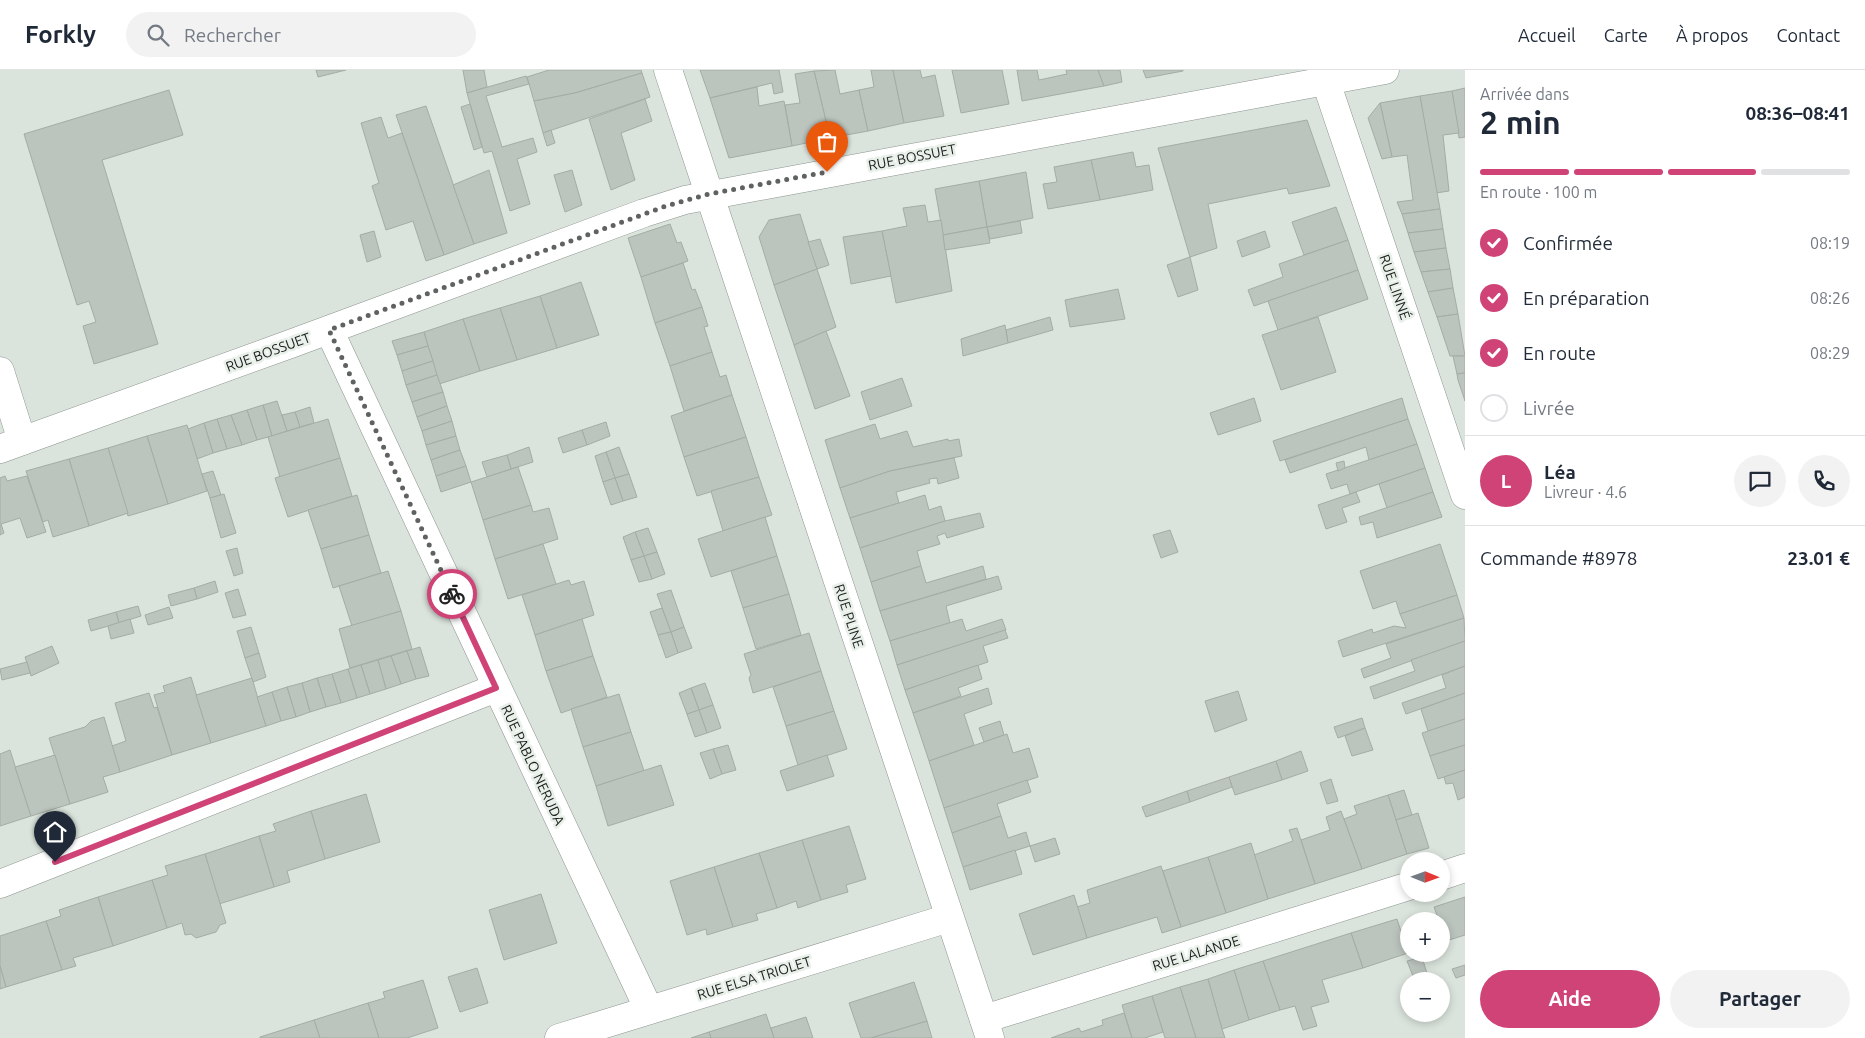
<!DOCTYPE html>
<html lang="fr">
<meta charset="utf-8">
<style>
:root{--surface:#fff;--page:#f2f2f3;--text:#1f2937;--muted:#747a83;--line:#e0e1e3;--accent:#cf4377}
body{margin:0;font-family:Ubuntu,sans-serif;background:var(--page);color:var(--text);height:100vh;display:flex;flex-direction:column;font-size:19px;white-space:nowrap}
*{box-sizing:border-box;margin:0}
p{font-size:16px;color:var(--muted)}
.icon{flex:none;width:28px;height:28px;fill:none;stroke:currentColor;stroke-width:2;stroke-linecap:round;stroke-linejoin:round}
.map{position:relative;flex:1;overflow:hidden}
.drawer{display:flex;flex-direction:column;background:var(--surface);width:400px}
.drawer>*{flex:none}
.needle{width:32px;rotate:91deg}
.controls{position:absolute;left:1400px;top:782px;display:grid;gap:10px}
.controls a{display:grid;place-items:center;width:50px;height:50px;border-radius:50%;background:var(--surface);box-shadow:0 2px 8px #0003;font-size:25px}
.pin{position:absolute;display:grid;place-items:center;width:42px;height:42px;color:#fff;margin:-51px -21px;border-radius:50% 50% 50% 0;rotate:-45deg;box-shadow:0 0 5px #0007}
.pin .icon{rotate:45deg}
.courier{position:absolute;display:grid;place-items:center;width:50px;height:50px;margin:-25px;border:4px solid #cf4377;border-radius:50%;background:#fff;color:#222;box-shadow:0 1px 6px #0007}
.head em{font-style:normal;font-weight:700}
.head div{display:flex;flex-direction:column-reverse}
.head{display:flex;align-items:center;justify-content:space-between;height:85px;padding:0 15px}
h1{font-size:32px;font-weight:700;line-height:38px}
.bar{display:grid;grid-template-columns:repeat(4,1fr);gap:8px 5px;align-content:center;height:60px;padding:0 15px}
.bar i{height:6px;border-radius:4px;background:var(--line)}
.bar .on{background:var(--accent)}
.bar p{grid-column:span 4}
.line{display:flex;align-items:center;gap:12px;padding:0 15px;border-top:1px solid var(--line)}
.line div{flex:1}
.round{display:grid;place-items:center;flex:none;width:52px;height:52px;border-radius:26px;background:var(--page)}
ol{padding:0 15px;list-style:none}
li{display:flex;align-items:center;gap:15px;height:55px}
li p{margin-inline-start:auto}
li .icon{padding:5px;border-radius:50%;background:var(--accent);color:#fff;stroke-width:4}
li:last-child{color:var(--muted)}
li i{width:28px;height:28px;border:2px solid var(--line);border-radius:50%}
.cta{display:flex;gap:10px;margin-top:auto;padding:10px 15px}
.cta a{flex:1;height:58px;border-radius:30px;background:var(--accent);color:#fff;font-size:20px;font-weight:700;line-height:58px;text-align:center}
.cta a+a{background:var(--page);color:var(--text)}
header{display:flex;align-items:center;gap:30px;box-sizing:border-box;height:70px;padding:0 25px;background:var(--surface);border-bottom:1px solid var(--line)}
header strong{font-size:24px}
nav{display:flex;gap:28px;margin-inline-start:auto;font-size:18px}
.search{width:350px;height:45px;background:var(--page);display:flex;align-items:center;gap:12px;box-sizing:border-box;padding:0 18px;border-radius:28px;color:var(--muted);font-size:19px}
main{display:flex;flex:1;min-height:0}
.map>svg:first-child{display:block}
.building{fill:#bcc4be;stroke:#a4aca5}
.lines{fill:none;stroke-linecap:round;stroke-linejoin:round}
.minor-casing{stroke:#8c948e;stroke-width:29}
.minor{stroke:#fff;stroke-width:28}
.done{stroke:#5e635f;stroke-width:5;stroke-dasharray:0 9}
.route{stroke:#cf4377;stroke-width:6}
.labels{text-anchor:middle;stroke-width:5;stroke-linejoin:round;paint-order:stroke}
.street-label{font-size:14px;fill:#1b1e1c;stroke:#e8f0e9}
</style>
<header>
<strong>Forkly</strong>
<div class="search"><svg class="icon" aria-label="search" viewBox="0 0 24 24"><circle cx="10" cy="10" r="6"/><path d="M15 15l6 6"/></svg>Rechercher</div>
<nav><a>Accueil</a><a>Carte</a><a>À propos</a><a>Contact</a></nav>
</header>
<main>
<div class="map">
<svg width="1465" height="968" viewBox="0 0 1465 968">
<rect width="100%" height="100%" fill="#dae3dc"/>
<g class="building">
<path d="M316,0H346L318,7Z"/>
<path d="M463,0H484L487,17L467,23Z"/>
<path d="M549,0H641L642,3L575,23L534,31L527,7Z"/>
<path d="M700,0H779L783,22L774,24L772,13L710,28Z"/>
<path d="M835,0L840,24L859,20L868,61L830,68L814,1Z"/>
<path d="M871,0H893L904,53L868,61L859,20L874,17Z"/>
<path d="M893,0H920L922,8L935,5L944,46L904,53Z"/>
<path d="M952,0H1002L1009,34L961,43Z"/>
<path d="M1017,0H1037L1039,10L1067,4L1066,0H1098L1104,16L1022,31Z"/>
<path d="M1098,0H1120L1122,12L1104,16Z"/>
<path d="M1143,0H1183V1L1146,8Z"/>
<path d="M814,1L830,68L792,76L785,35L800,33L795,4Z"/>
<path d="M642,3L650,27L543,63L534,31L575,23Z"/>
<path d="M526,6L529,14L486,26L502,77L533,68L537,82L517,89L530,134L510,141L492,81L484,83L467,23Z"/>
<path d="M757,17L759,36L784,31L792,76L729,88L710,28Z"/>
<path d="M1465,18V67L1459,68L1452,21Z"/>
<path d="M169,20L183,65L102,90L158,274L94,294L83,256L96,252L89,231L77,235L24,64Z"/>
<path d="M1452,21L1459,63L1443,65L1449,121L1436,123L1420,26Z"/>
<path d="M1420,26L1440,139L1402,144L1397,132L1413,130L1407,85L1392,87L1380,33Z"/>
<path d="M645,29L652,51L621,63L635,110L611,120L589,49Z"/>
<path d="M1380,33L1392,87L1382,89L1368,48Z"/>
<path d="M470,34L482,77L474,80L461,37Z"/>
<path d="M426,36L474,174L444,185L396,45Z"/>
<path d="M381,47L388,68L402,63L444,185L426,191L413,151L386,160L372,116L379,113L361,53Z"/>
<path d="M1307,50L1330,116L1289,124L1287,118L1208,134L1217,178L1190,187L1158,78Z"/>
<path d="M551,60L555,73L547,76L543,63Z"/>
<path d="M1133,82L1136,97L1149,95L1153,120L1100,130L1091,90Z"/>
<path d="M1091,90L1100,130L1048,139L1043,114L1057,112L1054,97Z"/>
<path d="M489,100L507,163L474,174L453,115Z"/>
<path d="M572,100L582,135L565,142L554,105Z"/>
<path d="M1026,102L1033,148L987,157L979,111Z"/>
<path d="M979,111L987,157L943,165L935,119Z"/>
<path d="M925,135L928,152L941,150L952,221L896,233L882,161L907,156L903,138Z"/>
<path d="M1336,137L1348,170L1304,185L1292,152Z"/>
<path d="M1440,139L1443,159L1408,163L1402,144Z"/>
<path d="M800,144L817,199L774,215L759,167L769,150Z"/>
<path d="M1020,151L1022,163L990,169L987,157Z"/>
<path d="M670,154L677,173L681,172L688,191L641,207L628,168Z"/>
<path d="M987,157L990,173L945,180L943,165Z"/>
<path d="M1443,159L1446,178L1414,182L1408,163Z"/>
<path d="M374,161L381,187L367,192L360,165Z"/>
<path d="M882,161L891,206L851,214L843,167Z"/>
<path d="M1265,161L1270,177L1242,187L1237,171Z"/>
<path d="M820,169L829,195L817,199L808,172Z"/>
<path d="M1348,170L1358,200L1254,236L1248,220L1283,207L1279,194Z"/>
<path d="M1446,178L1450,199L1421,202L1414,182Z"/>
<path d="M1190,187L1198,220L1178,227L1167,195Z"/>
<path d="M683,193L692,220L695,219L702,237L655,253L641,207Z"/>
<path d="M817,199L836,257L794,275L774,215Z"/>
<path d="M1450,199L1453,218L1428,222L1421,202Z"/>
<path d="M1358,200L1368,229L1278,260L1268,231Z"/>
<path d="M581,212L599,265L557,278L540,226Z"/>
<path d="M1453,218L1458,244L1437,247L1428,222Z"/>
<path d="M1118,219L1125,249L1070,257L1065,230Z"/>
<path d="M540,226L557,278L517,290L500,238Z"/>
<path d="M702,237L708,256L704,257L712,282L670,296L655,253Z"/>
<path d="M500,238L517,290L480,301L463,249Z"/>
<path d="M1458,244L1465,286H1450L1437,247Z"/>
<path d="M1050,247L1053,260L1008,273L1006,260Z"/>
<path d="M1318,247L1336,302L1281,320L1262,265Z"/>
<path d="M463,249L480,301L439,314L424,262Z"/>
<path d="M1005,255L1008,273L963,286L961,269Z"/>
<path d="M826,261L850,326L815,339L794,275Z"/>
<path d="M424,262L428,276L397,285L392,271Z"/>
<path d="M428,276L433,291L402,301L397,285Z"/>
<path d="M712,282L720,307L726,305L732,325L684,341L670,296Z"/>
<path d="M1453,286H1465V303L1457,304Z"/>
<path d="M433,291L437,305L406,315L402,301Z"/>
<path d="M1465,303V331L1458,310L1457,304Z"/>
<path d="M437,305L443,322L412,332L406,315Z"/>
<path d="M902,308L912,336L870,350L861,322Z"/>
<path d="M443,322L447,336L417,347L412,332Z"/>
<path d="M732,325L746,367L684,387L671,346Z"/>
<path d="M1254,328L1261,351L1218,365L1210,343Z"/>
<path d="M1402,328L1408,349L1280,391L1273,371Z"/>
<path d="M277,331L287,361L272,366L263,335Z"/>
<path d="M263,335L272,366L257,370L247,340Z"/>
<path d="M447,336L452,351L422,361L417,347Z"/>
<path d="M310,337L314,353L300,357L295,342Z"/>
<path d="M247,340L257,370L242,375L231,345Z"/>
<path d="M295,342L300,357L287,361L282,345Z"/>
<path d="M231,345L242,375L227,379L217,349Z"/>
<path d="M217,349L227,379L213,383L204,353Z"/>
<path d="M328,349L340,388L280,407L268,367Z"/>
<path d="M1408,349L1417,374L1369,390L1366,377L1290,403L1285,390Z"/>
<path d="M452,351L456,366L426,375L422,361Z"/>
<path d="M606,352L610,366L587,375L582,360Z"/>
<path d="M204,353L213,383L197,389L188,359Z"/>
<path d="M875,354L880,369L907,361L913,377L948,369V371L959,369L962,386L890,401L840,418L825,370Z"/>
<path d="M187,355L207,421L168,434L147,366Z"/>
<path d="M582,360L587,375L563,383L558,368Z"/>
<path d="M147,366L168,434L128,446L108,378Z"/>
<path d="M456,366L460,380L431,390L426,375Z"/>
<path d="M746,367L759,407L697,426L684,387Z"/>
<path d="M1417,374L1425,398L1350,424L1347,414L1331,419L1326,404Z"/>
<path d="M529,377L533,392L511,399L507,385Z"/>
<path d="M619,377L629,404L615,408L606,382Z"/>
<path d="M108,378L128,443L89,456L69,389Z"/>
<path d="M460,380L466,396L436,406L431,390Z"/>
<path d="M606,382L615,408L603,412L595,386Z"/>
<path d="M507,385L511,399L487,407L482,392Z"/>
<path d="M340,388L352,426L288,447L275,408Z"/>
<path d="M954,388L959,408L938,414L937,408L929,409L930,413L896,422L899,433L850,448L840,418L890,401Z"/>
<path d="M69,389L89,456L53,467L48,450L43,452L26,401Z"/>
<path d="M1344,391L1345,398L1338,401L1336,393Z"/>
<path d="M466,396L471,412L441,422L436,406Z"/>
<path d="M518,397L531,435L483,450L471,412Z"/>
<path d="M1425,398L1433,422L1387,438L1379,414Z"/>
<path d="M213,401L221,425L210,428L202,404Z"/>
<path d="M629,404L637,427L623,431L615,408Z"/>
<path d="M5,406L7,411L27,406L46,462L27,468L20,448L1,454L4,463L0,465V408Z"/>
<path d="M759,407L772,445L723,461L711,421Z"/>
<path d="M615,408L623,431L611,435L603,412Z"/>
<path d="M1356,422L1360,432L1342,438L1347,452L1326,459L1318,435Z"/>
<path d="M1433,422L1442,447L1377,468L1373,452L1361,455L1359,447Z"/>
<path d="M224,424L236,463L221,468L210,428Z"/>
<path d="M357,425L369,465L321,479L308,440Z"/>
<path d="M925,425L929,440L941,436L945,451L860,478L850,448Z"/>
<path d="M531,435L533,442L549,438L558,469L495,489L483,450Z"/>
<path d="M980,443L984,457L947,468L945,463L937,466L940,474L917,481L921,496L871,512L860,478L945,451Z"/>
<path d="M765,447L777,486L711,507L698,469Z"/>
<path d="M648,458L657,482L644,486L635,462Z"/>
<path d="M1170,460L1178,482L1161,488L1153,465Z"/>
<path d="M635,462L644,486L631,490L623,467Z"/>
<path d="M369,465L381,503L333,518L321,479Z"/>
<path d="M543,474L556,514L508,529L495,489Z"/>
<path d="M1440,474L1457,525L1400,544L1396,531L1373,539L1360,501Z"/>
<path d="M237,478L243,503L234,506L226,481Z"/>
<path d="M657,482L665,504L652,509L644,486Z"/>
<path d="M644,486L652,509L639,512L631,490Z"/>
<path d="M777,486L789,524L743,538L731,501Z"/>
<path d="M921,496L926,513L983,496L986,509L880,541L871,512Z"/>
<path d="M388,501L401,541L352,556L339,516Z"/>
<path d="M998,506L1002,519L946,536L950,553L890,571L880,541Z"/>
<path d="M569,510L571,515L584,511L594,545L535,565L522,525Z"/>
<path d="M215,511L218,522L197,529L194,518Z"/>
<path d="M194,518L197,529L171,536L168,525Z"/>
<path d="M238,519L246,545L233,548L225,523Z"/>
<path d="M671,520L684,557L671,562L657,524Z"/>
<path d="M789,524L801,565L756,579L743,538Z"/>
<path d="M1457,525L1464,548L1343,587L1338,571L1372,559L1373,563L1394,556L1406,558L1400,544Z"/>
<path d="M138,536L141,546L119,553L116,542Z"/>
<path d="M169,537L173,548L148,555L145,545Z"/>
<path d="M662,538L671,562L658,565L650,542Z"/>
<path d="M401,541L412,579L350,598L339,559Z"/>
<path d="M116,542L119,553L91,561L88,550Z"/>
<path d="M1464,548L1465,571L1364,608L1361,599L1391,588L1386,574Z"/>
<path d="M130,549L134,563L111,569L108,556Z"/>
<path d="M582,549L593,586L546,601L535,565Z"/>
<path d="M962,549L966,561L1002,549L1006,560L897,595L890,571Z"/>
<path d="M251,557L259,583L245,588L237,561Z"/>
<path d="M684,557L692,578L678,583L671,562Z"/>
<path d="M1005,560L1008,568L983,576L988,592L905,620L897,595Z"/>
<path d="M671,562L678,583L666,588L658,565Z"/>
<path d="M809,563L821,601L753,623L749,608L751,605L744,584Z"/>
<path d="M1465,571V596L1374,629L1370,617L1415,601L1411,590Z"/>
<path d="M52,576L59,593L31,606L25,587Z"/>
<path d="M420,577L429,606L416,609L407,581Z"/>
<path d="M407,581L416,609L401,614L391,586Z"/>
<path d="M259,583L266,607L253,612L245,588Z"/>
<path d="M391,586L401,614L386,619L378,590Z"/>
<path d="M593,586L607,627L561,643L546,601Z"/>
<path d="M378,590L386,619L370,624L361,595Z"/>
<path d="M27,592L30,603L2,610L0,599Z"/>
<path d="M361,595L370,624L357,628L348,599Z"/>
<path d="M978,595L982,609L958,618L961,626L913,643L905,620Z"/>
<path d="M1465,596V623L1406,644L1402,633L1446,618L1442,605Z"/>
<path d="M348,599L357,628L341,633L332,604Z"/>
<path d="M821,601L834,641L786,656L773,617Z"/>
<path d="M332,604L341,633L326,637L317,608Z"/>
<path d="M191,607L211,673L172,685L154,625L165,622L163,616Z"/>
<path d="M252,608L266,656L211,673L196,625Z"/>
<path d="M317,608L326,637L310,642L302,613Z"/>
<path d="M302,613L310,642L296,647L287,617Z"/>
<path d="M705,613L713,635L699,640L691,618Z"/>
<path d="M287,617L296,647L281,651L272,622Z"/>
<path d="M691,618L699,640L687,644L679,623Z"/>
<path d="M988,618L992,634L964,644L974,675L929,691L913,643Z"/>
<path d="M1238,621L1247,650L1215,662L1205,631Z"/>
<path d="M272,622L281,651L266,656L257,627Z"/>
<path d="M149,623L154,638L157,637L172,685L120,702L112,676L126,671L115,633Z"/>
<path d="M1465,623V649L1428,661L1421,639Z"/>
<path d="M619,624L631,662L583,677L571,639Z"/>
<path d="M713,635L721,658L707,663L699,640Z"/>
<path d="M699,640L707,663L695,667L687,644Z"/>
<path d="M834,641L847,679L798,695L786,656Z"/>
<path d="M104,647L120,702L103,707L108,722L70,734L49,668L85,657L91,651Z"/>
<path d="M1362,648L1365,658L1338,668L1334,657Z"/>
<path d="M1465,649V675L1430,686L1422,663Z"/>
<path d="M1000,651L1004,665L984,672L979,658Z"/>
<path d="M1365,658L1373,680L1352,686L1345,666Z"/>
<path d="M631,662L644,701L596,716L583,677Z"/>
<path d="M1007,664L1013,683L1029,678L1038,707L944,738L929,691Z"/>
<path d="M728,675L736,700L722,704L713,679Z"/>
<path d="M1465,675V700L1438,709L1430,686Z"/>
<path d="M713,679L722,704L710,709L700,683Z"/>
<path d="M10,680L31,746L0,756V684Z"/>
<path d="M1301,681L1308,701L1282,710L1276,691Z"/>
<path d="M55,685L70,734L31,746L15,697Z"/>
<path d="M827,685L834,706L787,721L780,701Z"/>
<path d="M1276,691L1282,710L1235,725L1229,707Z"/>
<path d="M661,695L674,735L608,756L596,716Z"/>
<path d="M1465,700V727L1458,730L1453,713L1446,714L1444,707Z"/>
<path d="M1229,707L1232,717L1190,732L1187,721Z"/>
<path d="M1331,709L1338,731L1327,734L1320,713Z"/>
<path d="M1027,710L1031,722L997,734L1001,746L952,763L944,738Z"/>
<path d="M1404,720L1412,745L1396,750L1388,725Z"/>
<path d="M1187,721L1190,732L1146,747L1142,737Z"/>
<path d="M366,724L380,772L325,789L311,741Z"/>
<path d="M1388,725L1407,784L1362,799L1344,749L1357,744L1354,736Z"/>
<path d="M311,741L325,789L287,801L290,812L274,817L259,766L276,761L273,754Z"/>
<path d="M1341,741L1362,799L1315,814L1301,770L1330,760L1326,747Z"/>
<path d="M1418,743L1429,778L1407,784L1396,750Z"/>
<path d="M1001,746L1008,768L1026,762L1030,776L963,797L952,763Z"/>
<path d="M849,756L866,809L846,815L848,822L821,830L802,770Z"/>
<path d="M1297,758L1315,814L1268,829L1254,785L1293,771L1289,760Z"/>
<path d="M259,766L274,817L219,834L205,784Z"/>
<path d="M1055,768L1060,784L1035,792L1030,776Z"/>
<path d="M802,770L821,830L798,838L796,831L777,838L759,783Z"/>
<path d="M1251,773L1268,829L1226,843L1208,787Z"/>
<path d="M1015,780L1022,804L970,820L963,797Z"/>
<path d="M759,783L777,838L756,844L758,850L733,857L714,797Z"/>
<path d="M205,784L226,853L220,855L216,862L196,868L191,864L185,865L182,853L167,858L152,810L168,805L165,796Z"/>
<path d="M1208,787L1226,843L1181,857L1163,801Z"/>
<path d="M1161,796L1181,857L1162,863L1157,847L1087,868L1077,837L1090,833L1087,820Z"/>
<path d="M714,797L733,857L707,865L706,859L687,865L670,811Z"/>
<path d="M152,810L167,858L113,876L98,827Z"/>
<path d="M541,824L557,873L504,890L489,840Z"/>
<path d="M1074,825L1087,868L1033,885L1019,844Z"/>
<path d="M98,827L113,876L73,888L76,896L62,900L46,851L61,846L59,840Z"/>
<path d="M1465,827V865L1446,871L1441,858V851H1439L1434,837Z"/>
<path d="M1397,849L1408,883L1363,898L1351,863Z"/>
<path d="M46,851L62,900L6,917L0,896V866Z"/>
<path d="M1351,863L1363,898L1322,910L1329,932L1311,937L1317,956L1303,960L1295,936L1280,940L1263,891Z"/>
<path d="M1422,887L1428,907L1415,911L1407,891Z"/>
<path d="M1263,891L1280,940L1249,950L1234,900Z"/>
<path d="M1465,895V905L1456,908L1452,899Z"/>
<path d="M0,896L6,917L0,919Z"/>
<path d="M477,898L488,933L460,942L448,907Z"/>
<path d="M1234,900L1249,950L1222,959L1208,909Z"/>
<path d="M1208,909L1222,959L1225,968H1196L1180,917Z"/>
<path d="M423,910L438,958L407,968H379L368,933L385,928L383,922Z"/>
<path d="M914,912L927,951L871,968H861L849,933Z"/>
<path d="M1180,917L1196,968H1165L1152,926Z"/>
<path d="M1152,926L1163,962L1145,968H1132L1122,935Z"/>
<path d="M368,933L379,968H320L314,950Z"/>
<path d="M1124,943L1132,968H1051L1079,958L1081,962L1103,955L1102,950Z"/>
<path d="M766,944L774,968H711L709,962Z"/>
<path d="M806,947L813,968H774L771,958Z"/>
<path d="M314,950L320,968H260V967Z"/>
<path d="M927,951L932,968H871Z"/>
<path d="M709,962L711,968H691Z"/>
</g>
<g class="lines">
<defs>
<g id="minor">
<path d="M668,0L990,968"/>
<path d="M1322,0L1465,425"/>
<path d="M329,260L649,940"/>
<path d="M0,301L22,371"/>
<path d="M0,379L293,273L644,143L685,130L1385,0"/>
<path d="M1441,806L1465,798"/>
<path d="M0,814L496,618"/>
<path d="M984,949L1409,816"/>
<path d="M559,968L949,848"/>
</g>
</defs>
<use href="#minor" class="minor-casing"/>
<use href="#minor" class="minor"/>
</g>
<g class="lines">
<path class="done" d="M452,524L329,260L666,136L709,124L827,102"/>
<path class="route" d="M55,792L496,618L452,524"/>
</g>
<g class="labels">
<g class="street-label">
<text transform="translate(912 87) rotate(-11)" y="5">RUE BOSSUET</text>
<text transform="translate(1395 217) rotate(71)" y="5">RUE LINNÉ</text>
<text transform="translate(268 282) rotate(-20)" y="5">RUE BOSSUET</text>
<text transform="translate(849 546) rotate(72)" y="5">RUE PLINE</text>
<text transform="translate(533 695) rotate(65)" y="5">RUE PABLO NERUDA</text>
<text transform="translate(1196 883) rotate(-17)" y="5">RUE LALANDE</text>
<text transform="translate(754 908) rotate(-17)" y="5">RUE ELSA TRIOLET</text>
</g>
</g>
</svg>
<div class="controls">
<a><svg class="needle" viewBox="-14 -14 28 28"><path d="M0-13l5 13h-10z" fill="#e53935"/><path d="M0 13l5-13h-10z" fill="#747a83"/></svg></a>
<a>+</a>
<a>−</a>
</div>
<div class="pin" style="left:827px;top:102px;background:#ea580c"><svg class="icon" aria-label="bag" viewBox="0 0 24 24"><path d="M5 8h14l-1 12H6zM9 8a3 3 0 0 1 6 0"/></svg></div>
<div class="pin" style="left:55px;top:792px;background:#1f2937"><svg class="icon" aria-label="home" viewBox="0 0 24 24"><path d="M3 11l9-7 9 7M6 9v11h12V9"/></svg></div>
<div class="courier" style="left:452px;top:524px"><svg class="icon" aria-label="bike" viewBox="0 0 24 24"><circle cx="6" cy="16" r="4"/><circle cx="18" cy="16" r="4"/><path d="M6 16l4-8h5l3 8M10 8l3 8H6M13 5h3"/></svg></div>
</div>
<section class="drawer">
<div class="head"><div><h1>2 min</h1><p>Arrivée dans</p></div><em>08:36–08:41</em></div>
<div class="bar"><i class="on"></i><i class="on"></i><i class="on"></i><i></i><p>En route · 100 m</p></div>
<ol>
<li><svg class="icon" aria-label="check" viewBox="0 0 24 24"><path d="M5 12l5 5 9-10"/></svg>Confirmée<p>08:19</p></li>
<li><svg class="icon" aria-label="check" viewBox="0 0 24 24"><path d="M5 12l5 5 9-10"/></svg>En préparation<p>08:26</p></li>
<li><svg class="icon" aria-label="check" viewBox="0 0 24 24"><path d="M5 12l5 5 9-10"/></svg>En route<p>08:29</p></li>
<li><i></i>Livrée</li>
</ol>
<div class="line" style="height:90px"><b class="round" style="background:var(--accent);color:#fff">L</b><div><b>Léa</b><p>Livreur · 4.6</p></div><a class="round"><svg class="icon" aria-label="chat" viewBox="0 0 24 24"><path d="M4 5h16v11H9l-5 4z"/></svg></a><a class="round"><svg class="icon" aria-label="phone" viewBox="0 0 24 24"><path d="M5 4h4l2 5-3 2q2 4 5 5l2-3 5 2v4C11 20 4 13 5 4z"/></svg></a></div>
<div class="line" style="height:65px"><div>Commande #8978</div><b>23.01 €</b></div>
<div class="cta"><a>Aide</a><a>Partager</a></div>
</section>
</main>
